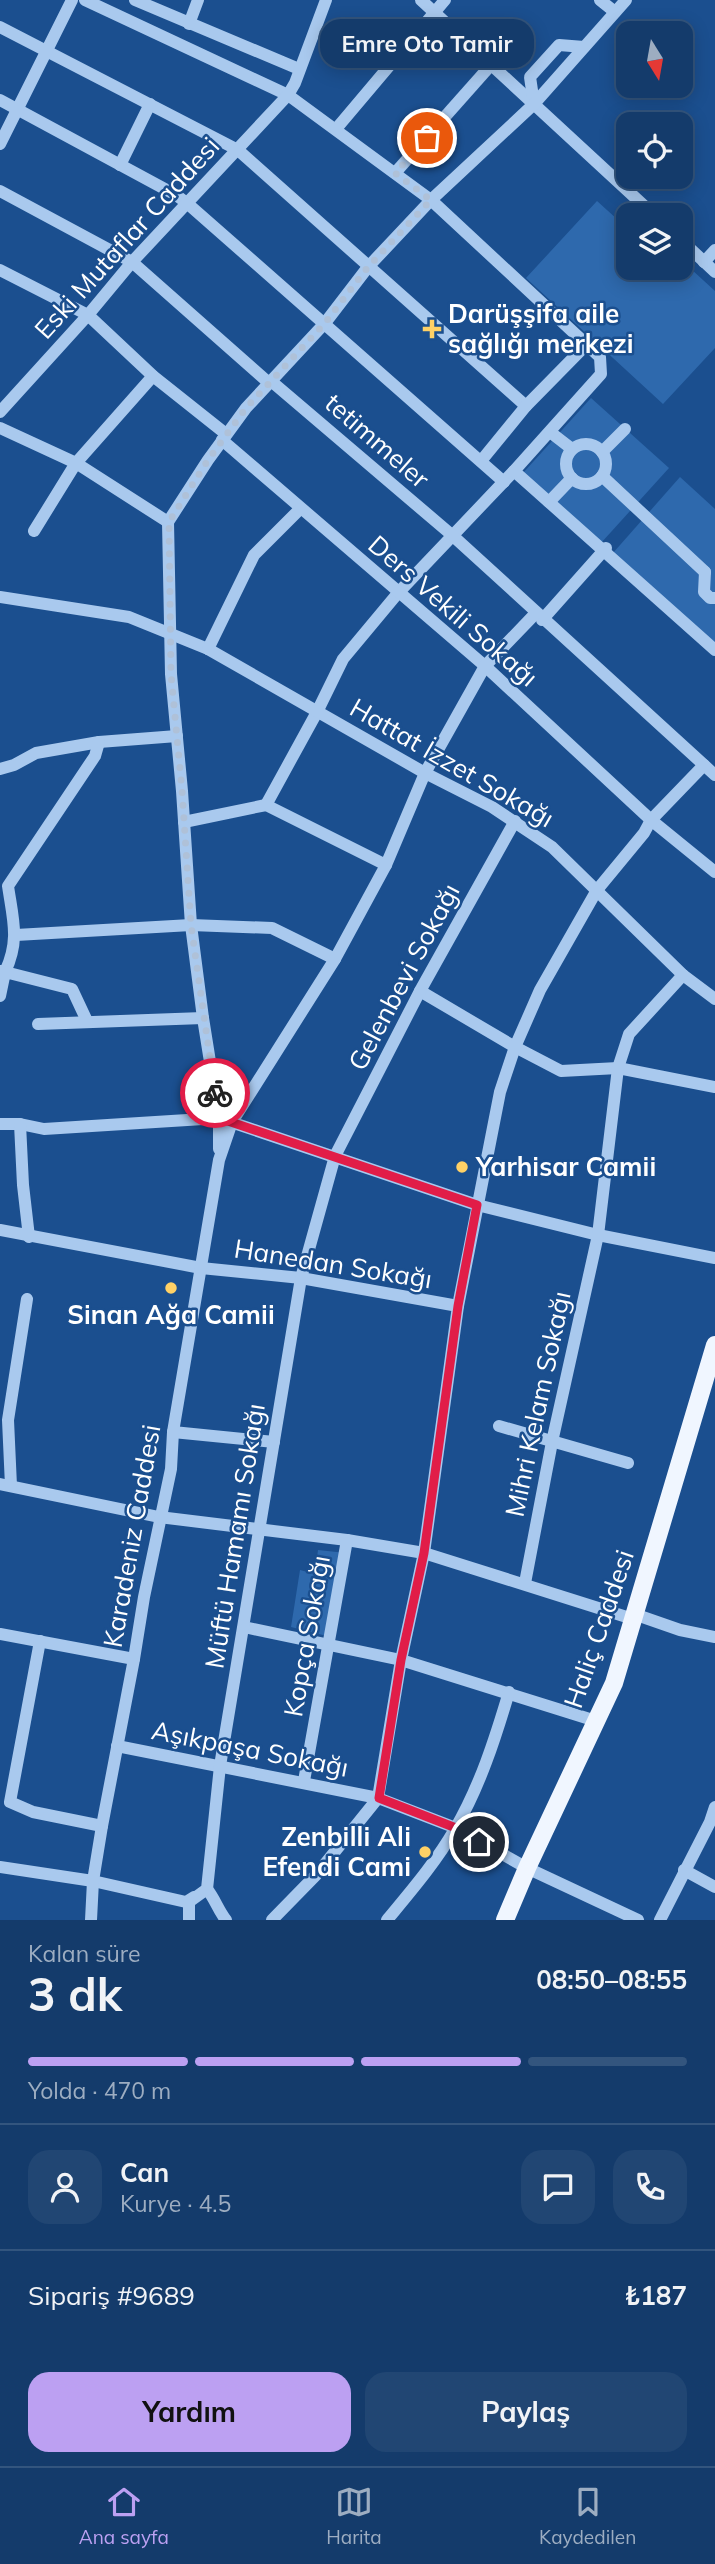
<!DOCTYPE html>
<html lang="tr">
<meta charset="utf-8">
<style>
:root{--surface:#143b6b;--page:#214673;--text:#f1f3f6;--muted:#9dadc1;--line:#33557e;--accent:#bca0f2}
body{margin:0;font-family:Mulish,sans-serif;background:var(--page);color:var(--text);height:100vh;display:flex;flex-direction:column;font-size:26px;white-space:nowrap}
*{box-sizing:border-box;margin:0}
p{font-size:23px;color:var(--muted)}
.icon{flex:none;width:38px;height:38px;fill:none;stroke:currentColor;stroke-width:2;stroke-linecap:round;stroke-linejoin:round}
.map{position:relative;height:1920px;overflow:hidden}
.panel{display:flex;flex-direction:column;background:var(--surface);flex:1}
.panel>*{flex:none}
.needle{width:46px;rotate:169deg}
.buttons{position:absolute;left:616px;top:21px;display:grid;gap:14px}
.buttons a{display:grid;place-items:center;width:77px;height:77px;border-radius:14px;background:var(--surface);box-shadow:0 4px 18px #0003,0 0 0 2px var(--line);font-size:35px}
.pin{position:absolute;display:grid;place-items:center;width:60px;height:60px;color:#fff;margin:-30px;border:4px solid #fff;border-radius:50%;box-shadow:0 2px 7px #0007}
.courier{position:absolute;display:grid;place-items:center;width:70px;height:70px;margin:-35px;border:5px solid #e11d48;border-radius:50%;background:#fff;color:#222;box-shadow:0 2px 9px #0007}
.bubble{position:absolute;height:49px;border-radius:21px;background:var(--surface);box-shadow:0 4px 18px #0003,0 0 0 2px var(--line);font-size:23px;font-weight:700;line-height:49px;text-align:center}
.summary em{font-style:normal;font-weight:700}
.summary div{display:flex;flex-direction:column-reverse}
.summary{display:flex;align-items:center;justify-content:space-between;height:119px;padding:0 28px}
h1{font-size:46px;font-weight:700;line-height:52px}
.bar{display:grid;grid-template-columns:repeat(4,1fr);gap:10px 7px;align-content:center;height:84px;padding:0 28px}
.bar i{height:9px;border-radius:5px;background:var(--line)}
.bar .selected{background:var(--accent)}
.bar p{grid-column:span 4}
.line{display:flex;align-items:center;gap:18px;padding:0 28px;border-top:2px solid var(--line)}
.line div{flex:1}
.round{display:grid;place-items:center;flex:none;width:74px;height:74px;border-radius:21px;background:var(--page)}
.cta{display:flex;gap:14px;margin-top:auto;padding:14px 28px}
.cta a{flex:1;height:80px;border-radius:21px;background:var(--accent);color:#111;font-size:28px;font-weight:700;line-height:80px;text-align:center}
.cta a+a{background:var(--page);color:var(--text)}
.menu{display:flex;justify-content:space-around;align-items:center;height:98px;border-top:2px solid var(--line);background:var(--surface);font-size:19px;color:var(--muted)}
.menu a{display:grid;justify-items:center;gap:4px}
.menu .selected{color:var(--accent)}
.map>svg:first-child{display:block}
.green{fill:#2e69ad}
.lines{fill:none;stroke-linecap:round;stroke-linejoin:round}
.minor{stroke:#a9c9ee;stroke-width:12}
.major{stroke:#f0f6ff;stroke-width:18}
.done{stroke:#afc1d8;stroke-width:7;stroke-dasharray:0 12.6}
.route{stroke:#e11d48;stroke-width:9}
.poi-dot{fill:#ffd166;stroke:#1b4f8f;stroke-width:2.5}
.labels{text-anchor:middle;stroke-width:5;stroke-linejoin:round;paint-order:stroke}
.street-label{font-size:26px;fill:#fff;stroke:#1b4f8f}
.poi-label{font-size:26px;font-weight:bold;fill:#fff;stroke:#1b4f8f;text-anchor:start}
</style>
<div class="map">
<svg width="715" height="1920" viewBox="0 0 715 1920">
<rect width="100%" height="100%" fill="#1b4f8f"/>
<g class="green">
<path d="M597,201L628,229V268H670L682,278L691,269L715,291V348L663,404L526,278Z"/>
<path d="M591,398L669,468L601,543L523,473Z"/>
<path d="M680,477L715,509V645L613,553Z"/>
<path d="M318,1550L346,1553L331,1637L291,1627L300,1570L315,1574Z"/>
</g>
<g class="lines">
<g class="minor">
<path d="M85,0L288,95L431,200L600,357L601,374L514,471L398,593L343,659L317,712L266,805"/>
<path d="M135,0L299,69"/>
<path d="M421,0L654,215"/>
<path d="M600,0L615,12"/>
<path d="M189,24L198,0"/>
<path d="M0,27L238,150L526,406"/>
<path d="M0,100L176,195L188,204L504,482"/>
<path d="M534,104L530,77L559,45L584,47"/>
<path d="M336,129L445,0"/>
<path d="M0,144L72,0"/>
<path d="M120,165L150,104"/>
<path d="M395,173L490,66"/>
<path d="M0,191L132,262L269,383"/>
<path d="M681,240L715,272"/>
<path d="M704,262L715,250"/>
<path d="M0,270L88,315L153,376L226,434"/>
<path d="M271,381L453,536L715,775"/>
<path d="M0,412L88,315L132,262L288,95L295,83L326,0"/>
<path d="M0,428L76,463L168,522"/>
<path d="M550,432L572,449"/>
<path d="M222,440L485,666L651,820L715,872"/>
<circle cx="586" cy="464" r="20"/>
<path d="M602,452L625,429"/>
<path d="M481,461L526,406L586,345"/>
<path d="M514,471L715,650"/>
<path d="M602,476L705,572"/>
<path d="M549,502L572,478"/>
<path d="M168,522L208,460L246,408L325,323L368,267L431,200L534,104L626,0"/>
<path d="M168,522L171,674L182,791L191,925L203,1018L219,1118V1149"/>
<path d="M34,531L76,463L153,376"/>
<path d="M705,572L704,592L710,598H715"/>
<path d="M0,597L129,617L208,649L425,773L492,807L552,847L683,975L715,999"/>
<path d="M542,620L606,548"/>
<path d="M208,649L254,555L300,509"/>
<path d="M0,769L14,765L36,753L99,742L177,736"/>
<path d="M184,822L266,805L386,865"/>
<path d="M16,935L191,925L272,928L335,959"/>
<path d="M0,971L5,972C20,940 13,920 8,886L95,756L99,742"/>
<path d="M420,991L515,1047L561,1071L618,1068L715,1087"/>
<path d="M0,996L5,972L72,989L87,1021"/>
<path d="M38,1024L203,1018"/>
<path d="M0,1124H20L44,1129L219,1118L477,1205L598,1235L715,1258"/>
<path d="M20,1124L23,1185L29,1237"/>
<path d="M0,1230L201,1268L301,1278L458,1306"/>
<path d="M499,1426L628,1463"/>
<path d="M173,1432L274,1442"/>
<path d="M0,1484L159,1517L347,1540L424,1553L633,1619"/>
<path d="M11,1486L8,1420L27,1299"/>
<path d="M525,1583L552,1442L598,1235L618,1068L629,1034L683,975"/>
<path d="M634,1614L680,1630L715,1637"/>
<path d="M244,1627L401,1660L596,1721"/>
<path d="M0,1634L134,1659"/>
<path d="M40,1641L10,1802L33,1812L102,1826"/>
<path d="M117,1746L378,1798L456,1828L527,1868L638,1920"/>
<path d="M304,1781L347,1540"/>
<path d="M0,1867L93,1881L186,1902L194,1897"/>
<path d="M684,1870L715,1887"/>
<path d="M207,1889C215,1899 218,1910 226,1920"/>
<path d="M91,1920L93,1881L102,1826L134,1659L144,1597L171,1469L173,1432L219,1160L232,1122L335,959L386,865L425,773L485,666L535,614"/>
<path d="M189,1920V1902L207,1889L220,1766L301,1278L335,1156L420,991L515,821"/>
<path d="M272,1920L316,1875L378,1798L401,1660L424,1553L458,1306L500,1092L515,1047L540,990L597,890L644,833L651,820L704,765"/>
<path d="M387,1920C411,1891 436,1862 455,1829C480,1786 495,1739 509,1692"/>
<path d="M660,1920L710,1822L715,1807"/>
</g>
<path class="major" d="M505,1920L527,1868L614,1683L715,1345"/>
</g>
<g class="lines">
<path class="done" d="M215,1093L191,925L182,790L171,674L169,522L208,460L246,408L325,323L368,267L431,200L395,173L427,138"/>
<path class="route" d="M215,1093L219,1118L477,1205L458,1306L424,1553L401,1660L379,1798L456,1828L479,1842"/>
</g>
<g class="poi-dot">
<path d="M428.5 318.5h7v7h7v7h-7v7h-7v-7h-7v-7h7z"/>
<circle cx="462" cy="1167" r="7"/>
<circle cx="171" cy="1288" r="7"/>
<circle cx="425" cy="1852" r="7"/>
</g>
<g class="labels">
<g class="street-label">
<text transform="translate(127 238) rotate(-48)" y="9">Eski Mutaflar Caddesi</text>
<text transform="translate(377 441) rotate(41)" y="9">tetimmeler</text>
<text transform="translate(453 611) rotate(41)" y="9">Ders Vekili Sokağı</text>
<text transform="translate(452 763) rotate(30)" y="9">Hattat İzzet Sokağı</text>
<text transform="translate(404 977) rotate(-62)" y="9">Gelenbevi Sokağı</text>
<text transform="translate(333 1264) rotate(9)" y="9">Hanedan Sokağı</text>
<text transform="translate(538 1404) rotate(-78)" y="9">Mihri Kelam Sokağı</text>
<text transform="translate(132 1536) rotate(-80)" y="9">Karadeniz Caddesi</text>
<text transform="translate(235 1536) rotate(-81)" y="9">Müftü Hamamı Sokağı</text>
<text transform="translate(599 1629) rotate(-71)" y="9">Haliç Caddesi</text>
<text transform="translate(307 1636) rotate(-80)" y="9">Kopça Sokağı</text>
<text transform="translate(250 1749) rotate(11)" y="9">Aşıkpaşa Sokağı</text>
</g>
<g class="poi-label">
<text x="448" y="323">Darüşşifa aile<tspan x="448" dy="30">sağlığı merkezi</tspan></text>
<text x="476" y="1176">Yarhisar Camii</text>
<text x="171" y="1324" text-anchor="middle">Sinan Ağa Camii</text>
<text x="411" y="1846" text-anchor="end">Zenbilli Ali<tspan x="411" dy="30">Efendi Cami</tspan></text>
</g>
</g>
</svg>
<div class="buttons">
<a><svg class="needle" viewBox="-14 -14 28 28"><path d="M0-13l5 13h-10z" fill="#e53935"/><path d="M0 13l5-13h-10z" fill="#9dadc1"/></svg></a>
<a><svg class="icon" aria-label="locate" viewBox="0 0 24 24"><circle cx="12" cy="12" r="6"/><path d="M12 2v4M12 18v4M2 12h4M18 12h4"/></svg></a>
<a><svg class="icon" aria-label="layers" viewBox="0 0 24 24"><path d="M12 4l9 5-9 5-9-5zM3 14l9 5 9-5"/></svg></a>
</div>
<div class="pin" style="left:427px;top:138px;background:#ea580c"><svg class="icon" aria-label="bag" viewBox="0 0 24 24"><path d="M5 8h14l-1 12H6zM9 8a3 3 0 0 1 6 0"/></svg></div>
<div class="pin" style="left:479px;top:1842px;background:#1f2937"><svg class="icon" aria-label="home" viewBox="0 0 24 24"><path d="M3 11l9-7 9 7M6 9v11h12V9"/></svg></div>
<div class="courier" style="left:215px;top:1093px"><svg class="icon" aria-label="bike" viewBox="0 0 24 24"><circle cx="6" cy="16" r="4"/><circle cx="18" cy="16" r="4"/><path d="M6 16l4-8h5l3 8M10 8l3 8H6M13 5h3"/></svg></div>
<div class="bubble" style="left:320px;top:19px;width:214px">Emre Oto Tamir</div>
</div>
<section class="panel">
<div class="summary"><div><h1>3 dk</h1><p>Kalan süre</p></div><em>08:50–08:55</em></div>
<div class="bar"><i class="selected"></i><i class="selected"></i><i class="selected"></i><i></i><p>Yolda · 470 m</p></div>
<div class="line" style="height:126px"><a class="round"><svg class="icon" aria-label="person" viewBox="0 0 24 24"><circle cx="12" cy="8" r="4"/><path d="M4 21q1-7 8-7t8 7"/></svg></a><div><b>Can</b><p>Kurye · 4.5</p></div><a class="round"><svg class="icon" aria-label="chat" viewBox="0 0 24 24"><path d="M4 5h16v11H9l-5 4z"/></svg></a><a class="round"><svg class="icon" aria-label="phone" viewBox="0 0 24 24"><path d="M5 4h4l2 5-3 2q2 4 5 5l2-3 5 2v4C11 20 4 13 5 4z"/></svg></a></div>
<div class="line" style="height:91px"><div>Sipariş #9689</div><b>₺187</b></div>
<div class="cta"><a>Yardım</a><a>Paylaş</a></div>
</section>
<nav class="menu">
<a class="selected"><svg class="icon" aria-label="home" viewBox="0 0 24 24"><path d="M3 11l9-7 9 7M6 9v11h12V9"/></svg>Ana sayfa</a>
<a><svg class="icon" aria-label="map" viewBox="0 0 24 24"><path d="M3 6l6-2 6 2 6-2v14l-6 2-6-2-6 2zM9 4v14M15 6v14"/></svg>Harita</a>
<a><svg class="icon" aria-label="saved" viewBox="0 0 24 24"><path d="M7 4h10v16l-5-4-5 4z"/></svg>Kaydedilen</a>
</nav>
